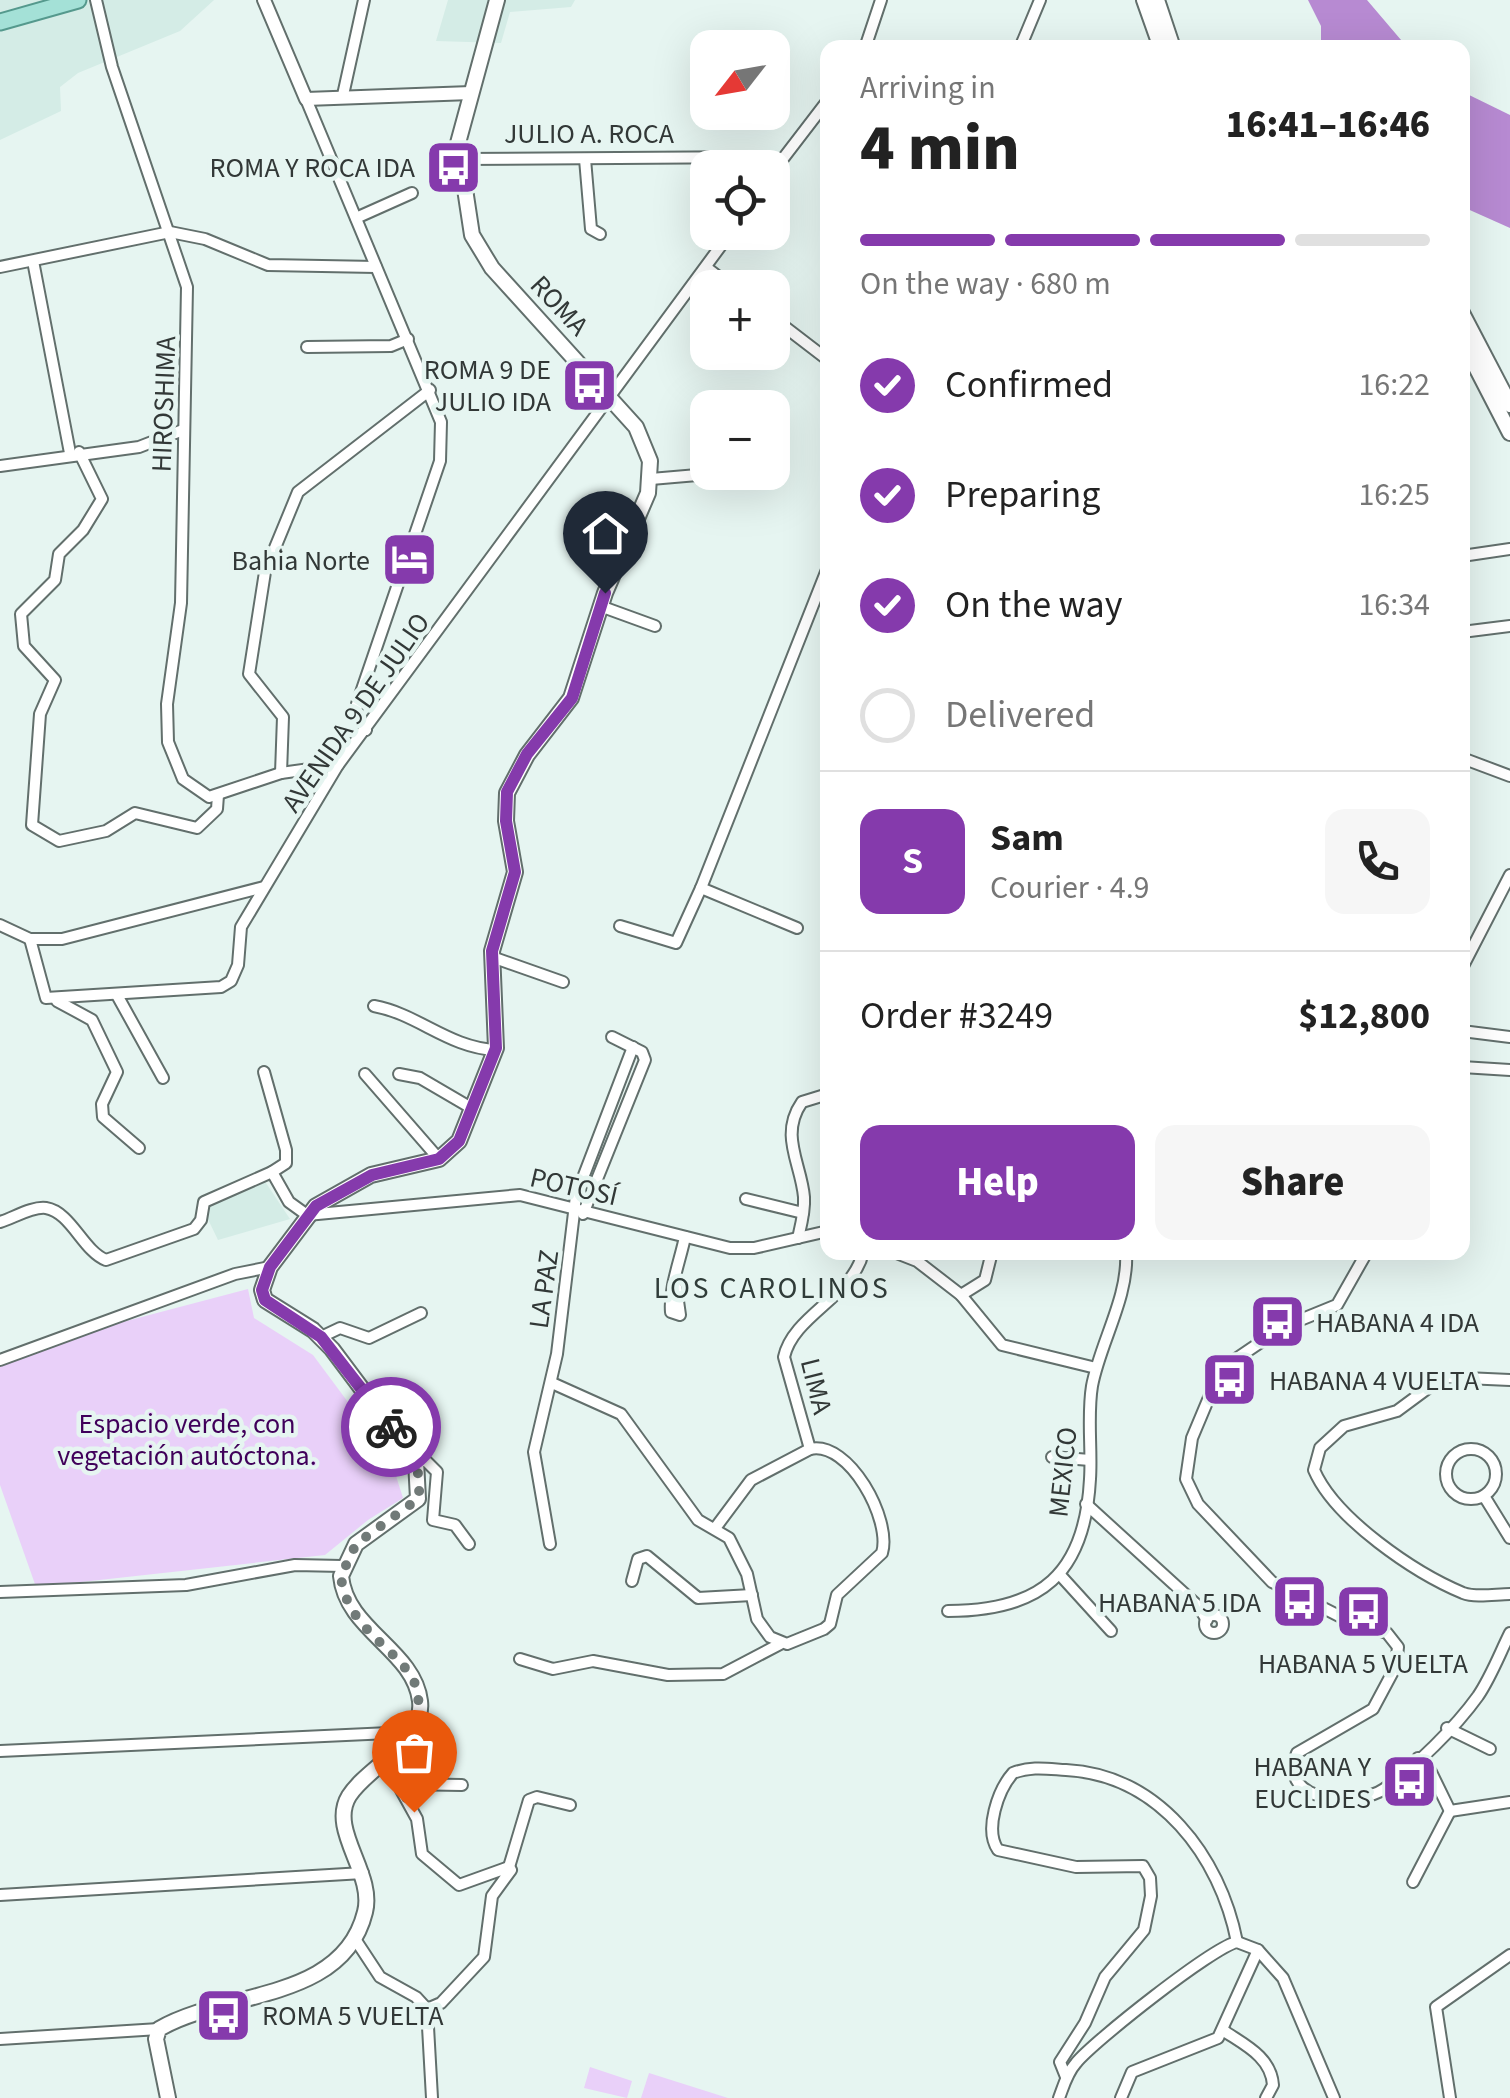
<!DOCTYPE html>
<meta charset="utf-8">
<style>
:root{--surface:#fff;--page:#f6f6f6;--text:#222;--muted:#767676;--line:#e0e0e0;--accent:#853aac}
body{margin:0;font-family:"Source Sans 3",sans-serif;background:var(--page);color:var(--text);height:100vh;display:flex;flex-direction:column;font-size:38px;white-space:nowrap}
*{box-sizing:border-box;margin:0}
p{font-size:32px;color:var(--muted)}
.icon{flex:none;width:55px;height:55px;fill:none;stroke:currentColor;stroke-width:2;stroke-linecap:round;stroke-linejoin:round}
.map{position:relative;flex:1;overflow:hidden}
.panel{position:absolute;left:820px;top:40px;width:650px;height:1220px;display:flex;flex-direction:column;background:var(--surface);border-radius:20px;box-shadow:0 10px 40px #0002}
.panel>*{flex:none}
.needle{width:65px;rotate:239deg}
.buttons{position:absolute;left:690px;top:30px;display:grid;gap:20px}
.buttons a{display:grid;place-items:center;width:100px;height:100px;border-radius:20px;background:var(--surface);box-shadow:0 10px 40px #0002;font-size:50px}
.pin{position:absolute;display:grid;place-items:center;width:85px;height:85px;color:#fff;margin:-102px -42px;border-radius:50% 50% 50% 0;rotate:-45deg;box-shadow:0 0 10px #0007}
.pin .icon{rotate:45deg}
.courier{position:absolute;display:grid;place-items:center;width:100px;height:100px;margin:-50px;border:8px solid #853aac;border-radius:50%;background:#fff;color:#222;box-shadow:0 2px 12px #0007}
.headline em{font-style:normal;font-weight:800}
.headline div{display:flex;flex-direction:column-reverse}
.headline{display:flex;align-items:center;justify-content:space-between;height:170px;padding:0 40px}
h1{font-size:65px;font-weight:800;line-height:75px}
.bar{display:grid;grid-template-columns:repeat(4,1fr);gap:15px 10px;align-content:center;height:120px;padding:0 40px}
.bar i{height:12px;border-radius:8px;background:var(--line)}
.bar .selected{background:var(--accent)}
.bar p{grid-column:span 4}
.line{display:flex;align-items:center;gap:25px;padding:0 40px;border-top:2px solid var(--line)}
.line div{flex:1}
.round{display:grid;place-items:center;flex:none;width:105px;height:105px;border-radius:20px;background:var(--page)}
ol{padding:0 40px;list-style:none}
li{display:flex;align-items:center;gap:30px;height:110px}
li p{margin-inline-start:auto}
li .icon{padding:10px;border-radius:50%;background:var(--accent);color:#fff;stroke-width:4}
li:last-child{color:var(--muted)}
li i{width:55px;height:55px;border:5px solid var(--line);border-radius:50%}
.cta{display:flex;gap:20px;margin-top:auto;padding:20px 40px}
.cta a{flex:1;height:115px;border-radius:20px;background:var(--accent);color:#fff;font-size:40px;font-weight:800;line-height:115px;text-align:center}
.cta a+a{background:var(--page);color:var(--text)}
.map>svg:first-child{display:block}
.built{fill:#d4ece6}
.green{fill:#e9d0f9}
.water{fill:#b78ad2}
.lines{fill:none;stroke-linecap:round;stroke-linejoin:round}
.minor-casing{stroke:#626f6c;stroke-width:14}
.tertiary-casing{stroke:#626f6c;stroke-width:16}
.secondary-casing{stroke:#626f6c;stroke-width:18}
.primary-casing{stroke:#55998d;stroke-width:19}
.minor{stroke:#fff;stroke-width:10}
.tertiary{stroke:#fff;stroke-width:12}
.secondary{stroke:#fff;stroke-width:14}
.primary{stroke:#a4e1d7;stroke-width:15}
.done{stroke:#717a78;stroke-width:10;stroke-dasharray:0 18}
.route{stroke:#853aac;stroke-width:12}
.labels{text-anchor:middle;stroke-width:9;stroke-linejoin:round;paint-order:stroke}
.street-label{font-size:28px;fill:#323837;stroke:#e6f5f1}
.poi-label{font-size:28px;fill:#323837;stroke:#e6f5f1;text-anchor:end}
.park-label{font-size:28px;fill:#40005a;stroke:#e6f5f1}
.neighbourhood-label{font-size:30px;letter-spacing:2.5px;fill:#303c39;stroke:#e6f5f1}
</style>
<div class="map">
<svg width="1510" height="2098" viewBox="0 0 1510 2098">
<rect width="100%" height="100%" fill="#e6f5f1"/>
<g class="built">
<path d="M0,0H214L180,31L78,73L60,87L61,111L0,140Z"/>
<path d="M448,0H575L571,7L510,12L501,43L436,41Z"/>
<path d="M264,1180L290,1219L218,1240L203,1209Z"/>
</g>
<g class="green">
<path d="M248,1289L254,1318L313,1355L391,1460L403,1498L368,1520L325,1555L36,1587L0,1485V1360L43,1343Z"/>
<path d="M590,2067L632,2081L627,2098L584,2088Z"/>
<path d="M649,2073L728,2098H641Z"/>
</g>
<g class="water">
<path d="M1308,0H1367L1407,47H1321V26Z"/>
<path d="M1463,92L1510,115V228L1463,207Z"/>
</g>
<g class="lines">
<defs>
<g id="minor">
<path d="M96,0L112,67L187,287L181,603L167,704L168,742L183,779L209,797L281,773L338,765"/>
<path d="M865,48L881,0"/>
<path d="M1020,48L1040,0"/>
<path d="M343,95L364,0"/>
<path d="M306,99L441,422L440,461L357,704L356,715L366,730"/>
<path d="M458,159L764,157L780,162"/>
<path d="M585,159L591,229L600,234"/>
<path d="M772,173L828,100"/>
<path d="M356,218L412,193"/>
<path d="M33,261L70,453"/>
<path d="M0,267L170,232L205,239L268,265L376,267"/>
<path d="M707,268L733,288"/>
<path d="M772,317L828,360"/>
<path d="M307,347L391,346L408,339"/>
<path d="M79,452L102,499L83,530L59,554L55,580L21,614L24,646L55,680L40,714L32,825L59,841L106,831L135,813L197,828L217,809L218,795"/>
<path d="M0,466L139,447L183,430"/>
<path d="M651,479L732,472"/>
<path d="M1462,556L1510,549"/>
<path d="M600,606L655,626"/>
<path d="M1462,632L1510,626"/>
<path d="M1462,758L1510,776"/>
<path d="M281,773L283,717L249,674L265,572L298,492L430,390"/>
<path d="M0,925L30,939H62L264,887"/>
<path d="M620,926L676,943L701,888"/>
<path d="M797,928L701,888L828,567"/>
<path d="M30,939L46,998L221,987L231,981L238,965L241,927L338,765L731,232"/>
<path d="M492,957L563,982"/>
<path d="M1462,968L1510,875"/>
<path d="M117,995L163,1078"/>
<path d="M57,1001L92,1020L117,1072L102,1104L103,1117L139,1148"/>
<path d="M374,1006C418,1014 449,1048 496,1050"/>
<path d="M1462,1031L1510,1037"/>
<path d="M1462,1067L1510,1070"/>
<path d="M264,1072L286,1150V1163L272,1172"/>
<path d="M365,1074L439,1159"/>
<path d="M399,1074L420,1078L473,1109"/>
<path d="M746,1199L803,1213"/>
<path d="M583,1214L645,1060L642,1052L612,1037"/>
<path d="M0,1222C13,1218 33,1206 46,1208C71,1212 83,1251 106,1260L194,1229L201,1220L204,1202L272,1172L289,1202L307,1215L520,1195L730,1248H754L828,1231"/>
<path d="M798,1238C801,1225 805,1211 804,1197C801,1163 779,1135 802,1102L828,1094"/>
<path d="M894,1252L917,1261L961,1295L1002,1345L1096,1368"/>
<path d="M1367,1252L1337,1305L1283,1327L1221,1369L1192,1438L1186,1479L1198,1504L1272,1582L1347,1620L1387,1633L1398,1647L1396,1666L1373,1709L1297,1753C1276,1805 1360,1806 1384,1789C1416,1766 1455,1728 1478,1696C1491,1677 1500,1653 1510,1633"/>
<path d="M675,1280L680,1315L671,1312C669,1288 680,1261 685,1237"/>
<path d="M961,1295L985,1280L992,1252"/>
<path d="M321,1337L340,1328L369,1338L421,1313"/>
<path d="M0,1360L235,1274L270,1267"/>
<path d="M1510,1380L1443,1377L1397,1411L1344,1426L1320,1448L1314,1470C1335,1519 1415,1573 1463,1593C1476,1598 1496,1594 1510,1594"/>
<path d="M552,1383L621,1414L698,1520L729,1538L747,1574L757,1619L770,1637L787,1644L824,1629L830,1624L837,1595L882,1553C892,1520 849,1440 810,1449L784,1357C793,1315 854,1296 863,1252"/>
<circle cx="1471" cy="1474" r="25"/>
<path d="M1052,1457L1090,1460"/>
<path d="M416,1461H426L437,1472L433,1520L455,1525L469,1544"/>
<path d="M1484,1496L1510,1538"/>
<path d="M1086,1504L1198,1606L1207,1620"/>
<path d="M716,1527L751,1480L810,1449"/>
<path d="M550,1544L534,1452L557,1354L576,1196L633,1047"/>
<path d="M1061,1576L1111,1631"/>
<path d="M632,1581L638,1559L647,1556L698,1598L752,1595"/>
<path d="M0,1592L186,1585L295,1565L342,1566"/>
<path d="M948,1611C1041,1611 1085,1574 1090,1479C1092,1449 1087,1416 1092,1386C1100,1343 1129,1297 1126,1252"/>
<circle cx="1214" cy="1624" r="9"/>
<path d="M520,1659L553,1669L593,1661L668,1675L723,1674L780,1644"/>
<path d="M1447,1728L1490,1749"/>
<path d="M0,1751L411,1732"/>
<path d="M392,1753L402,1766L401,1790L417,1819L422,1854L459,1885L509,1867L511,1870L492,1896L484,1957L441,2003L427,2009L432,2098"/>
<path d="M1418,1758L1431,1772L1450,1811L1510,1802"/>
<path d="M401,1784L462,1785"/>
<path d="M509,1867L529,1800L537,1797L570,1805"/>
<path d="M1413,1882L1450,1811"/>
<path d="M0,1895L363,1873"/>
<path d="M355,1939L380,1977L416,1997L427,2009"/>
<path d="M1224,2031C1245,2045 1271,2057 1273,2085L1266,2098"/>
<path d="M0,2039L159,2029"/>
<path d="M1066,2077L1060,2062L1085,2023L1105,1977L1144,1930L1151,1896L1150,1878L1143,1866L1076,1867L998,1850C984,1830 998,1790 1013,1773C1031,1766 1048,1769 1066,1770C1159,1775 1220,1856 1237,1942"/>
<path d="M1059,2098C1064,2085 1067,2073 1076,2063C1094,2041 1213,1947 1237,1942L1258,1950L1283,1978L1334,2098"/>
<path d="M1121,2098L1132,2072L1218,2038L1258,1950"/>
<path d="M1450,2098L1436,2007L1510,1955"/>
</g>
<path id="tertiary" d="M264,0L306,99L471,93"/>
<g id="secondary">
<path d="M1144,0L1161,48"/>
<path d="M1157,0L1173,48"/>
<path d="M1462,313L1510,405"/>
<path d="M1462,340L1510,433"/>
<path d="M168,2098L156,2039L159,2029C226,1990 343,2002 365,1912C375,1873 328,1830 349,1796C368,1766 425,1743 420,1701C414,1650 346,1630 341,1576L356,1544L418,1499L416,1461L332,1349L313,1330L265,1300L262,1290L270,1267L316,1206L371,1175L439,1159L459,1141L496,1048L492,951L515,872L506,821L507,793L527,755L571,698L605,593L648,493L650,461L636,427L492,268L472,235L458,143L497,0"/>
</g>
<path id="primary" d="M0,22L78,0"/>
</defs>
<use href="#minor" class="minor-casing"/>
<use href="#tertiary" class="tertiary-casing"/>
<use href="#secondary" class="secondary-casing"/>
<use href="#primary" class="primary-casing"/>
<use href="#minor" class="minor"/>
<use href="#tertiary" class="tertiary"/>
<use href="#secondary" class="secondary"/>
<use href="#primary" class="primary"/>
</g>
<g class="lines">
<path class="done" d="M391,1427C409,1450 424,1469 418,1499L356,1544L341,1576C348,1656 471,1663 392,1753C408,1771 398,1793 414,1812"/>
<path class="route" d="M391,1427L321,1337L265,1300L262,1290L270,1267L316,1206L372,1175L439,1159L459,1141L496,1048L492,951L515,872L506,821L507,792L527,754L572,698L605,593"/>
</g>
<defs>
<symbol id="bus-square" viewBox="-11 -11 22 22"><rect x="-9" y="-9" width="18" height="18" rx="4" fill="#853aac" stroke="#e6f5f1"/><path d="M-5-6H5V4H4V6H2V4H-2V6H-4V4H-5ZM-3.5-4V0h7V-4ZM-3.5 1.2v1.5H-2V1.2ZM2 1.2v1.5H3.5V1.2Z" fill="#fff"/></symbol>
<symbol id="hotel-square" viewBox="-11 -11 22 22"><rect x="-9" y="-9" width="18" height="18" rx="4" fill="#853aac" stroke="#e6f5f1"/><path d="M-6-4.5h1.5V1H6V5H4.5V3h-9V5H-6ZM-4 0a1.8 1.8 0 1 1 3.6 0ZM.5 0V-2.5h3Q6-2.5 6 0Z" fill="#fff"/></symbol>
</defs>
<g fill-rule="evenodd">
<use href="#bus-square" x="422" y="136" width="63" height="63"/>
<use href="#bus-square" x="558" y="354" width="63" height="63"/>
<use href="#hotel-square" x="378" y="528" width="63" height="63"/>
<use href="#bus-square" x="1246" y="1290" width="63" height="63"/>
<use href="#bus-square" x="1198" y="1348" width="63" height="63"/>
<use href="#bus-square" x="1268" y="1570" width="63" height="63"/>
<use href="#bus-square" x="1332" y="1580" width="63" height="63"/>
<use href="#bus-square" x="1378" y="1750" width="63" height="63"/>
<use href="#bus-square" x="192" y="1984" width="63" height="63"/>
</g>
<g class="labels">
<g class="street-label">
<text x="589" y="143">JULIO A. ROCA</text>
<text transform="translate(560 305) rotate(47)" y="10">ROMA</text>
<text transform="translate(163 404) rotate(-88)" y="10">HIROSHIMA</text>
<text transform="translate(355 712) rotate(-55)" y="10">AVENIDA 9 DE JULIO</text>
<text transform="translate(574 1186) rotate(13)" y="10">POTOSÍ</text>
<text transform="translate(543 1289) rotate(-82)" y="10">LA PAZ</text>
<text transform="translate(817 1386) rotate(76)" y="10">LIMA</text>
<text transform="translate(1062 1472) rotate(-84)" y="10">MEXICO</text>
</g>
<g class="poi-label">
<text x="415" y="177">ROMA Y ROCA IDA</text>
<text x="551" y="379">ROMA 9 DE<tspan x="551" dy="32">JULIO IDA</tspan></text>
<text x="370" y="570">Bahia Norte</text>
<text x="1316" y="1332" text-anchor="start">HABANA 4 IDA</text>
<text x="1269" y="1390" text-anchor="start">HABANA 4 VUELTA</text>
<text x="1261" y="1612">HABANA 5 IDA</text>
<text x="1363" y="1673" text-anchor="middle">HABANA 5 VUELTA</text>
<text x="1371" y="1776">HABANA Y<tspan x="1371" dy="32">EUCLIDES</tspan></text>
<text x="262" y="2025" text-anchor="start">ROMA 5 VUELTA</text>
</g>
<g class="park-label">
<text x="187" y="1433">Espacio verde, con<tspan x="187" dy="32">vegetación autóctona.</tspan></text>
</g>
<g class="neighbourhood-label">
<text x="772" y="1298">LOS CAROLINOS</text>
</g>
</g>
</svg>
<div class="buttons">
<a><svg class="needle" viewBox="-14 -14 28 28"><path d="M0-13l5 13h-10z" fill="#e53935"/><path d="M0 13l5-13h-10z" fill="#767676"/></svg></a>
<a><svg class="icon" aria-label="locate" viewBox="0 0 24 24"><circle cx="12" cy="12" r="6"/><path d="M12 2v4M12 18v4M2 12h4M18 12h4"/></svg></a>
<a>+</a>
<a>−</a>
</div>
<div class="pin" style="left:414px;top:1812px;background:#ea580c"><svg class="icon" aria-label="bag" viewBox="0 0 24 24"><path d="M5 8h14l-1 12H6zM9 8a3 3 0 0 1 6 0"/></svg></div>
<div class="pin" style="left:605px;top:593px;background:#1f2937"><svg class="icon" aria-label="home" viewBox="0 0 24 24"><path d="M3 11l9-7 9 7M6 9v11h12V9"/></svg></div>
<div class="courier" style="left:391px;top:1427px"><svg class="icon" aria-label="bike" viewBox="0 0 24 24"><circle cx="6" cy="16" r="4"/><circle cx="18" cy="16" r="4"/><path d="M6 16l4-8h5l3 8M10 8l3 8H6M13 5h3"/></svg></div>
<section class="panel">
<div class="headline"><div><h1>4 min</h1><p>Arriving in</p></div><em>16:41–16:46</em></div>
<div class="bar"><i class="selected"></i><i class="selected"></i><i class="selected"></i><i></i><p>On the way · 680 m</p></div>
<ol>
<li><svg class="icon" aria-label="check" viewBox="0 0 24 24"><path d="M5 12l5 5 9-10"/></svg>Confirmed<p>16:22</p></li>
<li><svg class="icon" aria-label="check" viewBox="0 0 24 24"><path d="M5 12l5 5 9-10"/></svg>Preparing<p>16:25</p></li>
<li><svg class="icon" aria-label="check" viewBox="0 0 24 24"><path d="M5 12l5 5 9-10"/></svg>On the way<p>16:34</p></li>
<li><i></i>Delivered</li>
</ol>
<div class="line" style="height:180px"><b class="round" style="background:var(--accent);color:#fff">S</b><div><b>Sam</b><p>Courier · 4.9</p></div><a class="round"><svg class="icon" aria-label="phone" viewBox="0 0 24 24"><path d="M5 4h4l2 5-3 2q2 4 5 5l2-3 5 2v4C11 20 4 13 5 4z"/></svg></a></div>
<div class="line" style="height:130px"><div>Order #3249</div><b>$12,800</b></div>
<div class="cta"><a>Help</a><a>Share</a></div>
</section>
</div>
